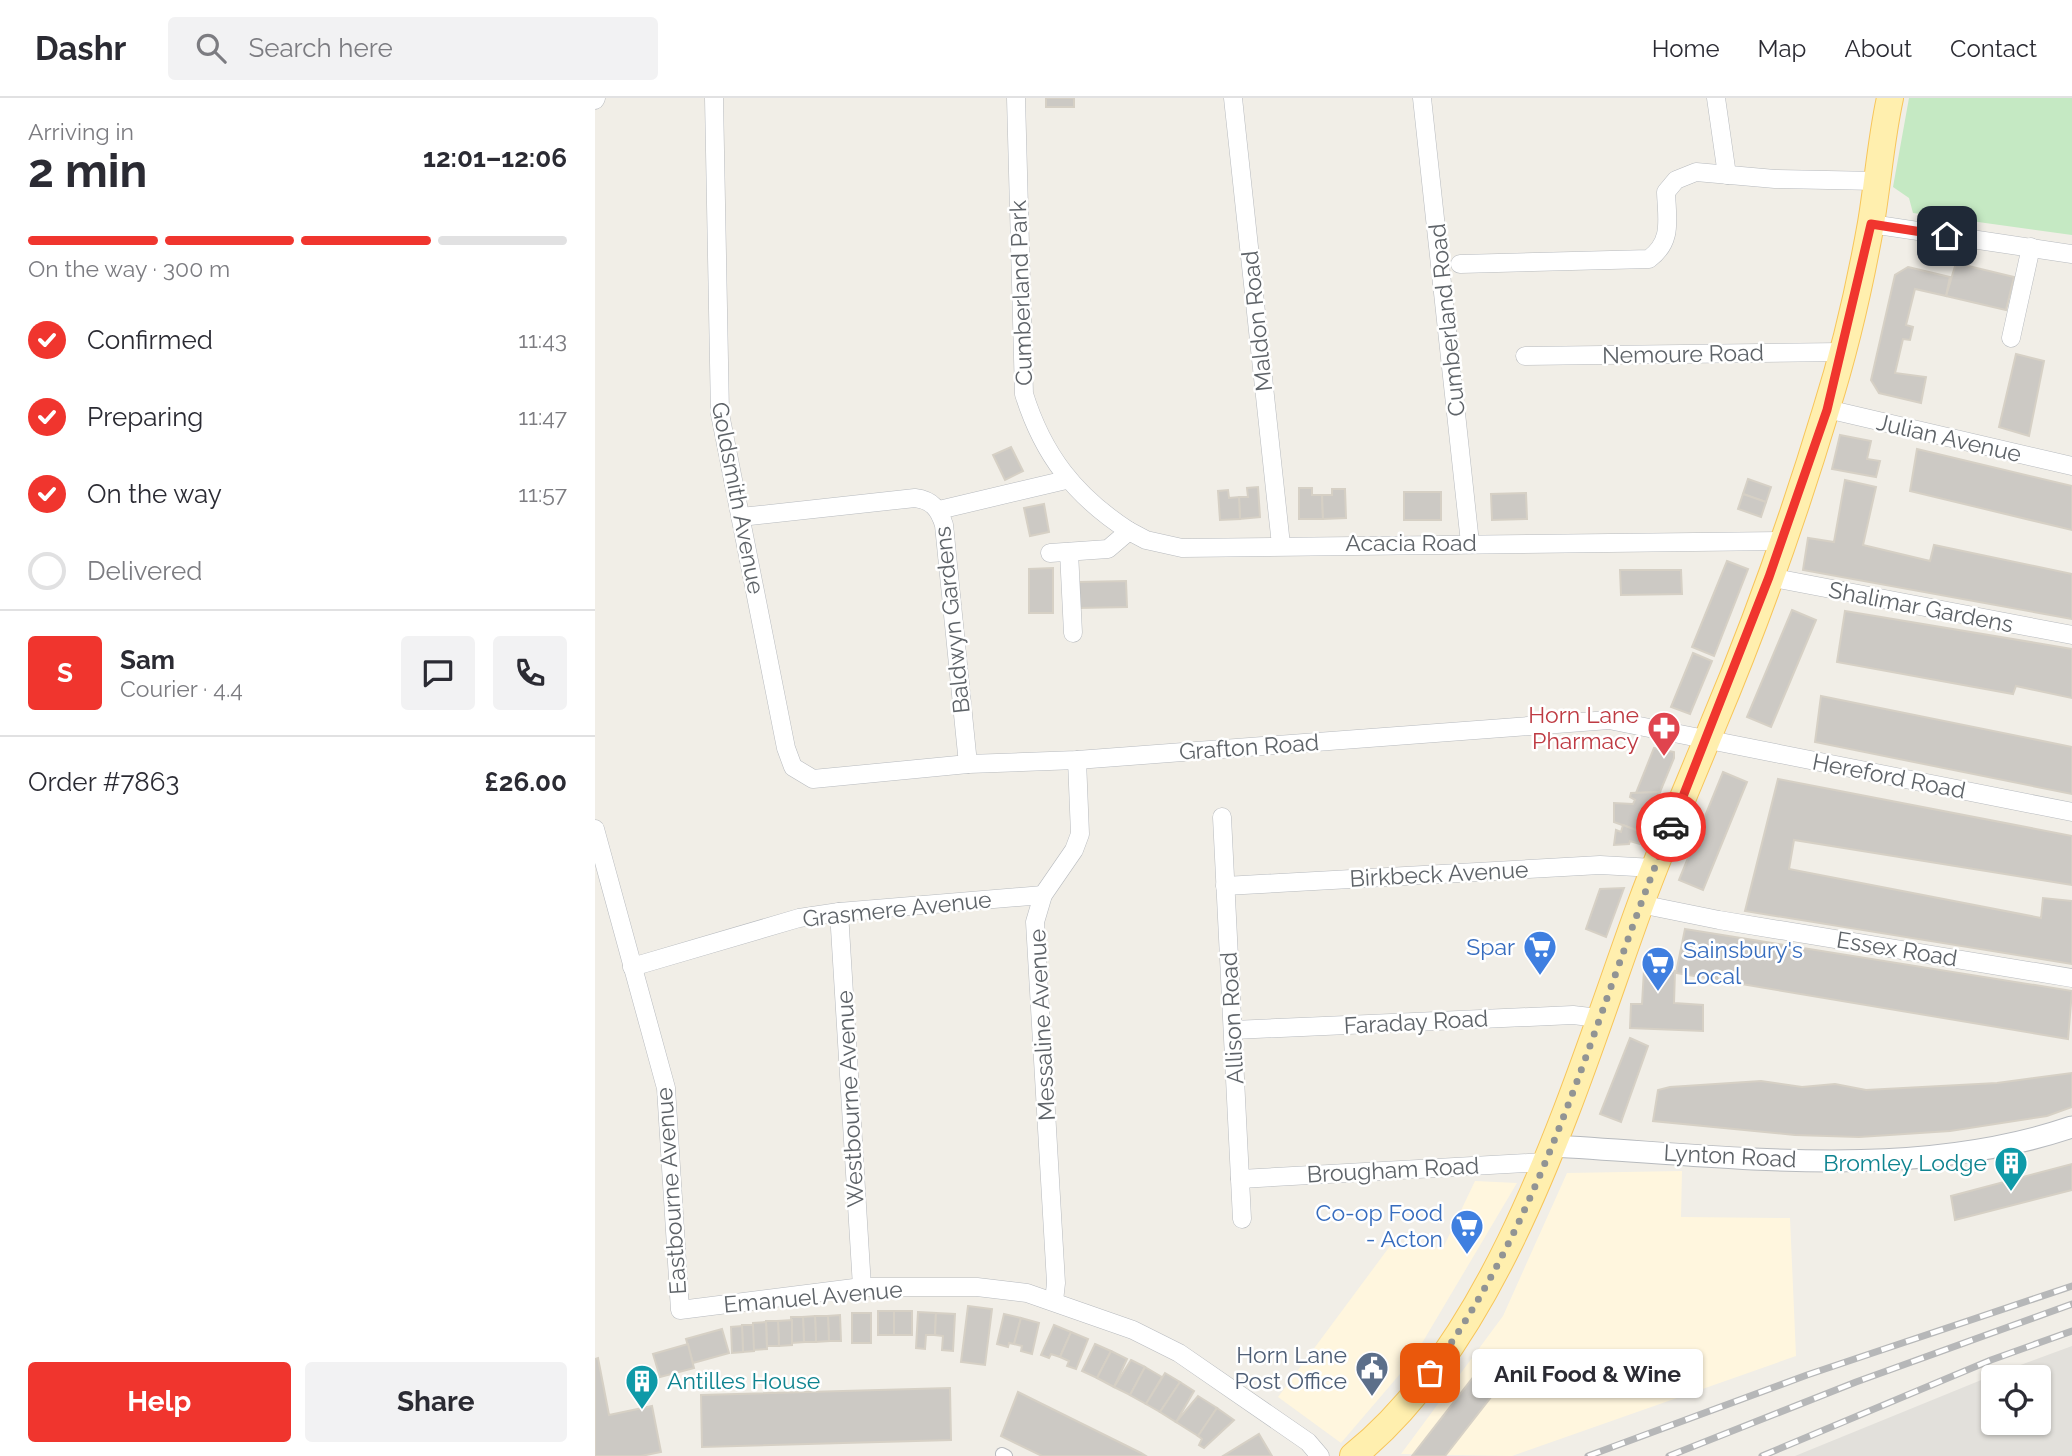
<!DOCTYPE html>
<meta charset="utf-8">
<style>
:root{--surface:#fff;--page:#f2f2f3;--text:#2b2b33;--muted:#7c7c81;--line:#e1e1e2;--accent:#f0352e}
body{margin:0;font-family:Raleway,sans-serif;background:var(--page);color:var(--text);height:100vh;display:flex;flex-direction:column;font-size:26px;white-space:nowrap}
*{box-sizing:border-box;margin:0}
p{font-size:23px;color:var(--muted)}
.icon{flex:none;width:38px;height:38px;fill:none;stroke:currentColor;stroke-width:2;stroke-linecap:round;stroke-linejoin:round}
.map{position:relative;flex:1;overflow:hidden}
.panel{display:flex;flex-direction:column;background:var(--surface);width:595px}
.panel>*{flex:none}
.controls{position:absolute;left:1386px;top:1267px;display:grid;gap:14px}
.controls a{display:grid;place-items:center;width:70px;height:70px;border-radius:7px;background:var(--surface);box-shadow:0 2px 5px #0004;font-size:35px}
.pin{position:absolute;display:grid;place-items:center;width:60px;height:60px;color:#fff;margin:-30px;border-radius:14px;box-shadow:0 4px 10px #0006}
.courier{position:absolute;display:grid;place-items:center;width:70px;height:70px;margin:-35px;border:5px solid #f0352e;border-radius:50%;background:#fff;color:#222;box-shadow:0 2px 9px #0007}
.bubble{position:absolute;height:49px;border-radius:7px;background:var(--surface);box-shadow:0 2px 5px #0004;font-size:23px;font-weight:700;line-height:49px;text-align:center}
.head em{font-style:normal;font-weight:700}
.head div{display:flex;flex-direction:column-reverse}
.head{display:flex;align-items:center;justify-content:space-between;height:119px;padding:0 28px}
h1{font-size:46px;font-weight:700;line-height:52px}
.bar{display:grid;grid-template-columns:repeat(4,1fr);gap:10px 7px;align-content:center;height:84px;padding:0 28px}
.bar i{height:9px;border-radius:5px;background:var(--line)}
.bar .active{background:var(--accent)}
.bar p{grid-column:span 4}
.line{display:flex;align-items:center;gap:18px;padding:0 28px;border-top:2px solid var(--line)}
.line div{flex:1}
.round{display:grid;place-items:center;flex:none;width:74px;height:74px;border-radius:7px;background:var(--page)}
ol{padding:0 28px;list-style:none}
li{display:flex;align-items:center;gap:21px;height:77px}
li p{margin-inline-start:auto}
li .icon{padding:7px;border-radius:50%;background:var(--accent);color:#fff;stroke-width:4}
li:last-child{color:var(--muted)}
li i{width:38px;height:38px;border:4px solid var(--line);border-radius:50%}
.button{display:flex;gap:14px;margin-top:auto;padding:14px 28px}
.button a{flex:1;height:80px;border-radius:7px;background:var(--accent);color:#fff;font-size:28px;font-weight:700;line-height:80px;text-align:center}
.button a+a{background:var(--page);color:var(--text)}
header{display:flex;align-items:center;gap:42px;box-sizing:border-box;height:98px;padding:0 35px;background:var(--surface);border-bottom:2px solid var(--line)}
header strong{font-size:33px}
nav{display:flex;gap:38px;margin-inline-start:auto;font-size:24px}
.search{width:490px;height:63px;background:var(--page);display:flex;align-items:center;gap:18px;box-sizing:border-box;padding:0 24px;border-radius:7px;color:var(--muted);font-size:26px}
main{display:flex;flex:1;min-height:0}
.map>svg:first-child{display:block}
.commercial{fill:#fff6de}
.industrial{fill:#e2e0db;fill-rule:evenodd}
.park{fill:#c5e9c3}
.building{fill:#ccc9c4;stroke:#d6d0c5;stroke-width:2}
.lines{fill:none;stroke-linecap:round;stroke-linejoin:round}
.pedestrian-casing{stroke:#b7babe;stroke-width:14}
.minor-casing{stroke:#b7babe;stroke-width:19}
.tertiary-casing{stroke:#b7babe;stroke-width:23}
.primary-casing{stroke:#f7c55a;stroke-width:28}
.pedestrian{stroke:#fff;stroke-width:12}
.minor{stroke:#fff;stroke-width:18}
.tertiary{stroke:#fff;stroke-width:21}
.primary{stroke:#ffefae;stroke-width:26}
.rail-casing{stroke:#b6b7b8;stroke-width:7}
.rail{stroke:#fff;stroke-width:4.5;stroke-dasharray:13;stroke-linecap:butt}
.done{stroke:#919494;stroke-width:7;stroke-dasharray:0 12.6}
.route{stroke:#f0352e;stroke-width:9}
.labels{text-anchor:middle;stroke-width:5;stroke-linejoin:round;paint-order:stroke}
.street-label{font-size:23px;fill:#5e6368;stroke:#fff}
.health-label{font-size:23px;fill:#be3a42;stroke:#fff;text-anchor:end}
.shop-label{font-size:23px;fill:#366cbe;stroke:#fff;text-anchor:end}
.culture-label{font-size:23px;fill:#0d838f;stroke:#fff;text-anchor:end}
.service-label{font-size:23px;fill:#4e5e75;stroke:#fff;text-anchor:end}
</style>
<header>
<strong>Dashr</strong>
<div class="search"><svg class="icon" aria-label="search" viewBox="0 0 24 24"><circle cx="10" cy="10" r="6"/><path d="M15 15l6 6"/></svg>Search here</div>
<nav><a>Home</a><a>Map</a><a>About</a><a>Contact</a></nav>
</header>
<main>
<section class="panel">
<div class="head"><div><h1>2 min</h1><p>Arriving in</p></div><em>12:01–12:06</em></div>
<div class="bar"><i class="active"></i><i class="active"></i><i class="active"></i><i></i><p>On the way · 300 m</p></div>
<ol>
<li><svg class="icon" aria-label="check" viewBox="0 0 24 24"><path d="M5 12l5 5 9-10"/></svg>Confirmed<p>11:43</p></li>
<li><svg class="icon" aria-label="check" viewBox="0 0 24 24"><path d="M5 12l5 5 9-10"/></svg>Preparing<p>11:47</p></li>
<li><svg class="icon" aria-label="check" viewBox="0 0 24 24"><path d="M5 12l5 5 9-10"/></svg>On the way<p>11:57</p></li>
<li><i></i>Delivered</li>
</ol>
<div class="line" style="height:126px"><b class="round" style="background:var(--accent);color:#fff">S</b><div><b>Sam</b><p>Courier · 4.4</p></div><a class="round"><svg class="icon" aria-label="chat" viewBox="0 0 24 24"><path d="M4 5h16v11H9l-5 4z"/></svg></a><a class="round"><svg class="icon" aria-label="phone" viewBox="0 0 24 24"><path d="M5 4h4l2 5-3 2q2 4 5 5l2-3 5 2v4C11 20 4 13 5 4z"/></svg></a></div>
<div class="line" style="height:91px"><div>Order #7863</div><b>£26.00</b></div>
<div class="button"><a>Help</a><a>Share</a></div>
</section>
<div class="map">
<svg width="1477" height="1358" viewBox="0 0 1477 1358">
<rect width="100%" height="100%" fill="#f1eee7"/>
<g class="commercial">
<path d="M1087,1073L1086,1119L1195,1120L1201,1258L917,1358L806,1356L908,1218L972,1075Z"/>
<path d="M880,1083L922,1085L817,1262L746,1345L683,1299L795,1148L848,1150Z"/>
</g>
<path class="industrial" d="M1477,1248V1358H1200L1401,1276ZM1398,1279H1444V1325H1398Z"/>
<path class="park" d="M1314,0H1477V137L1318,115L1314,100L1298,89Z"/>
<g class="building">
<rect x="451" y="0" width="28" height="9"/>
<path d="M1361,165L1419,179L1411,212L1351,198Z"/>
<path d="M1313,169L1355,179L1351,198L1320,191L1311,227L1318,229L1315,242L1308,241L1300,275L1331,279L1326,305L1284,295L1276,282L1300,177Z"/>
<path d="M1421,256L1449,263L1434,338L1404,329Z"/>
<path d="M1245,337L1276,343L1272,361L1285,363L1281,379L1237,371Z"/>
<path d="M416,349L428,373L410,382L398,357Z"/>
<path d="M1322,351L1477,388V432L1315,393Z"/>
<path d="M1153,381L1176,389L1171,404L1148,396Z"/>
<path d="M1250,382L1281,389L1268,447L1335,463L1339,447L1477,476V521L1208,472L1213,440L1239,444Z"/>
<path d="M663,389L665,419L645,421L644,399H653L652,390Z"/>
<path d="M704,390H717V397H727L728,421H704Z"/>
<path d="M737,391H750L751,420L728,421L727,397H737Z"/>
<path d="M633,392L634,400L644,399L645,421L625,422L623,393Z"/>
<rect x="809" y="394" width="37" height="28"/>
<path d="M931,395L932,421L897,422L896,396Z"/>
<path d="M1148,396L1171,404L1166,419L1143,411Z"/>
<path d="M449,406L454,434L435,438L429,410Z"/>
<path d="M1132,463L1153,471L1119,558L1097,549Z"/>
<path d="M458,470V515H434V471Z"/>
<path d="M1025,472H1086L1087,496L1026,497Z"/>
<path d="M531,483L532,509L484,510V484Z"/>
<path d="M1197,512L1221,522L1176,629L1152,619Z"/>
<path d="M1250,513L1477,551V600L1421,588L1418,596L1242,564Z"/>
<path d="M1098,555L1117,563L1095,616L1076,609Z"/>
<path d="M1226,598L1477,649V696L1220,644Z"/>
<path d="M1059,650L1079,654V660L1065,694L1041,695Z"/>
<path d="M1128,674L1152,684L1108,792L1084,782Z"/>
<path d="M1183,681L1477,738V787L1199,742L1194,771L1446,820L1448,800L1477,803V866L1150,813Z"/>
<path d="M1065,694L1049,735L1019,724V705L1038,706L1040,702L1035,699L1036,695Z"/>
<path d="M1028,727L1049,735L1045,746L1035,743L1034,746L1019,747L1021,732L1026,734Z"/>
<path d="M1029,790L1011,839L991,831L1005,791Z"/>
<path d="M1090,831L1477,893L1473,941L1081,875Z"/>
<path d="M1049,872L1080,873L1079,905L1108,907V933L1035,930L1036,906H1047Z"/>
<path d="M1035,940L1053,948L1026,1024L1005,1016Z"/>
<path d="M1477,975V1009L1452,1018L1355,1033L1264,1039L1200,1037L1058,1023L1063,992L1075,989L1166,983L1207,989L1240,986L1271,992L1402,985Z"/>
<path d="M1477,1066V1092L1360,1122L1356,1098Z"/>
<path d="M373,1208L397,1211L390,1267L366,1264Z"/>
<rect x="283" y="1213" width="16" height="24"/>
<rect x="299" y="1213" width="18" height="24"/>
<path d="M323,1214L341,1215L340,1237H331L330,1251L321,1250Z"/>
<rect x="257" y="1215" width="19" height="30"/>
<path d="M341,1215L360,1216L358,1253L347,1252L348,1238L340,1237Z"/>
<path d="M409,1216L426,1220L419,1246L414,1245L413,1249L402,1246Z"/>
<path d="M245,1217L246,1243H234L233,1218Z"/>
<path d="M220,1218H233L234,1243L221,1244Z"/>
<path d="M220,1218L221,1244H209L208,1219Z"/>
<path d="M196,1219H208L209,1244L197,1245Z"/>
<path d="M426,1220L444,1225L437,1256L426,1253L427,1248L419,1246Z"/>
<path d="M197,1222V1247L184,1248L183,1223Z"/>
<path d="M171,1223H183L184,1248H172Z"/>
<path d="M171,1224L172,1251L158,1252V1225Z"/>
<path d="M147,1227H158L159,1253L148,1254Z"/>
<path d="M459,1227L476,1234L465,1259L456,1256L454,1260L446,1257Z"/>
<path d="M147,1228L148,1254L137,1255L136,1229Z"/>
<path d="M127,1231L134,1255L98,1265L91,1241Z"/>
<path d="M476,1234L493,1241L481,1271L472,1268L474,1263L465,1259Z"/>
<path d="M93,1246L99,1270L65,1279L58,1256Z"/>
<path d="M500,1246L516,1253L502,1280L487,1273Z"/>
<path d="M516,1253L532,1261L519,1289L502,1280Z"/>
<path d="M897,1255L922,1274L916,1283L911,1280L850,1358H817Z"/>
<path d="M3,1260L14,1317L57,1308L66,1354L46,1358H0V1261Z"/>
<path d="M536,1262L550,1269L535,1297L519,1289Z"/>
<path d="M550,1269L567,1279L551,1306L535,1297Z"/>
<path d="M570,1275L585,1284L565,1314L551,1306Z"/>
<path d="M585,1284L599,1293L581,1324L565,1314Z"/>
<path d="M355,1290L356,1342L107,1349L106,1297Z"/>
<path d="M423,1294L546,1355L551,1358H447L406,1338Z"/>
<path d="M603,1298L622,1310L603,1338L581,1324Z"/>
<path d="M622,1310L639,1322L609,1350L604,1347L607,1341L603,1338Z"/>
<path d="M664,1336L677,1358H628Z"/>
</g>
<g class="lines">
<defs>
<path id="pedestrian" d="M407,1356L411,1358"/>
<g id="minor">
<path d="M119,0L125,316L191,650L198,669L218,681L373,666L482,662L1014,622L1477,714"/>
<path d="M421,0L429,296C448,357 480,398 534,433"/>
<path d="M638,0L686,447"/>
<path d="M827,0L875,445"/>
<path d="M1121,0L1132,77"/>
<path d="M0,2L1,0"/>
<path d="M1276,126L1477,156"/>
<path d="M865,166L1054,161C1078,143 1072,122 1071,94L1081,82L1101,74L1180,81L1282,83"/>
<path d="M1416,240L1436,149"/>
<path d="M930,258L1246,254"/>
<path d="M1232,311L1477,368"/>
<path d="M344,412L471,382"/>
<path d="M146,419L320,400C337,402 344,411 349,427L373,666"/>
<path d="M474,454L478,535"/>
<path d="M455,455L513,451L534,433L551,442L587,450L1187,443"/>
<path d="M1174,479L1477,537"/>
<path d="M627,719L647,1121"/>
<path d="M0,731L71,990L85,1212L267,1189H382L432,1195L538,1232L584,1255L713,1344L725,1358"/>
<path d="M630,788L1005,767L1059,770"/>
<path d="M1045,806L1124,822L1477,880"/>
<path d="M244,814L267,1189"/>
<path d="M37,869L204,820L244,814L448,797"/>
<path d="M638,932L978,917L1004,920"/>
<path d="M645,1081L950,1064"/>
<path d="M459,1203L461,1185L440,824L448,797L479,752L485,736L482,662"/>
</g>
<path id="tertiary" d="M957,1048C1128,1057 1311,1085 1477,1029"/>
<path id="primary" d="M758,1358C909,1237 981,983 1046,805C1068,745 1094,686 1118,627C1161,525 1199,418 1231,312C1250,252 1265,187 1276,125C1283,83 1286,41 1295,0"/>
</defs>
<use href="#pedestrian" class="pedestrian-casing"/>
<use href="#minor" class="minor-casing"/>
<use href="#tertiary" class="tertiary-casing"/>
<use href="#primary" class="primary-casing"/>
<use href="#pedestrian" class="pedestrian"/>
<use href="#minor" class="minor"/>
<use href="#tertiary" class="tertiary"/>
<use href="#primary" class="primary"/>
<defs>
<g id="rail">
<path d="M993,1358L1212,1277L1477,1188"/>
<path d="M1074,1358L1261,1284L1477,1206"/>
<path d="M1167,1358L1396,1262L1477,1233"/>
</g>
</defs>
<use href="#rail" class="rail-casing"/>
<use href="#rail" class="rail"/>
</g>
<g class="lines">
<path class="done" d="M835,1275C955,1113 1000,912 1076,729"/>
<path class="route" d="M1076,729L1174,479L1232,312L1276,126L1352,138"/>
</g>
<defs>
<symbol id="pharmacy-pin" viewBox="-11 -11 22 30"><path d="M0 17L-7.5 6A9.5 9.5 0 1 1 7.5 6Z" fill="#e0444e" stroke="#fff"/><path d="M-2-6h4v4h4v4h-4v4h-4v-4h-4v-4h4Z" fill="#fff"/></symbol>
<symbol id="supermarket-pin" viewBox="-11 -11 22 30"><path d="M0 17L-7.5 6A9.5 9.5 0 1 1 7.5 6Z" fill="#3f7fe0" stroke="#fff"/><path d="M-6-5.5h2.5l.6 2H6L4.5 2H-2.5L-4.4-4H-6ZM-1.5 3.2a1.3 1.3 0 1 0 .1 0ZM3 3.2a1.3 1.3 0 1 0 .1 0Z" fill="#fff"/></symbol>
<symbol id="building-pin" viewBox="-11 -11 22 30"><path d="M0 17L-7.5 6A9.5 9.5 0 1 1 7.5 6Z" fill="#0f9aa8" stroke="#fff"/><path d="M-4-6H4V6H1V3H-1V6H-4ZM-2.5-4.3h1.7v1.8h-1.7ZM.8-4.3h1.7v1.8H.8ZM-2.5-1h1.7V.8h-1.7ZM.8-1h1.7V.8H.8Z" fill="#fff"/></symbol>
<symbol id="civic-pin" viewBox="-11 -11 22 30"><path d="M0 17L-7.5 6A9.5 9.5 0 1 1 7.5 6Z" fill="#5c6f8a" stroke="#fff"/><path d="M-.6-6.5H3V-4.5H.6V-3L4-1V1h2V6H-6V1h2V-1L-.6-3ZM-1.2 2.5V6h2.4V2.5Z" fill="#fff"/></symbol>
</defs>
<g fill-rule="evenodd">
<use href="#pharmacy-pin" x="1050" y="611" width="38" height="52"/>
<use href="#supermarket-pin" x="926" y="830" width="38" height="52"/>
<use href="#supermarket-pin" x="1044" y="846" width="38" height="52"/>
<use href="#building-pin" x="1397" y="1046" width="38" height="52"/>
<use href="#supermarket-pin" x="853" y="1109" width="38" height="52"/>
<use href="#civic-pin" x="758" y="1251" width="38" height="52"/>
<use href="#building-pin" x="28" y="1264" width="38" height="52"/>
</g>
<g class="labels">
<g class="street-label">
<text transform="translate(426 195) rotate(-92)" y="8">Cumberland Park</text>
<text transform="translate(852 222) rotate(-96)" y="8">Cumberland Road</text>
<text transform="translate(662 223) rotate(-96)" y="8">Maldon Road</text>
<text transform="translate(1088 256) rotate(-1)" y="8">Nemoure Road</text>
<text transform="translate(1354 340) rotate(13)" y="8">Julian Avenue</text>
<text transform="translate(143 400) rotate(79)" y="8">Goldsmith Avenue</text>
<text x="816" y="453">Acacia Road</text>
<text transform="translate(1326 509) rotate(11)" y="8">Shalimar Gardens</text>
<text transform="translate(357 522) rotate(-96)" y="8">Baldwyn Gardens</text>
<text transform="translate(654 649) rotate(-4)" y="8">Grafton Road</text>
<text transform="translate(1294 678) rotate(11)" y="8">Hereford Road</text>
<text transform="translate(844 776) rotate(-3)" y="8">Birkbeck Avenue</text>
<text transform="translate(302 811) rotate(-6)" y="8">Grasmere Avenue</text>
<text transform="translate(1302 851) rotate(9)" y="8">Essex Road</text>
<text transform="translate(637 920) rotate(-93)" y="8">Allison Road</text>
<text transform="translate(821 924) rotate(-3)" y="8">Faraday Road</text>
<text transform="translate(447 927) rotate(-93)" y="8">Messaline Avenue</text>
<text transform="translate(255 1001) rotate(-93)" y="8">Westbourne Avenue</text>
<text transform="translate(1135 1058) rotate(3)" y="8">Lynton Road</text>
<text transform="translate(798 1072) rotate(-3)" y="8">Brougham Road</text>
<text transform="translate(76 1093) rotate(-94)" y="8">Eastbourne Avenue</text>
<text transform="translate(218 1199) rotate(-5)" y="8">Emanuel Avenue</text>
</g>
<g class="health-label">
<text x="1044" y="625">Horn Lane<tspan x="1044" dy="26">Pharmacy</tspan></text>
</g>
<g class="shop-label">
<text x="920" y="857">Spar</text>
<text x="1088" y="860" text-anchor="start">Sainsbury's<tspan x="1088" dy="26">Local</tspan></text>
<text x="848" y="1123">Co-op Food<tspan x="848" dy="26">- Acton</tspan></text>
</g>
<g class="culture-label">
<text x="1392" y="1073">Bromley Lodge</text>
<text x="72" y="1291" text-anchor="start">Antilles House</text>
</g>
<g class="service-label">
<text x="752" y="1265">Horn Lane<tspan x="752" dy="26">Post Office</tspan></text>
</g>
</g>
</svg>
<div class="controls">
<a><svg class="icon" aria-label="locate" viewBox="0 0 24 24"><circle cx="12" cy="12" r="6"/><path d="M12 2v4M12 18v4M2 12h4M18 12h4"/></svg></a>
</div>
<div class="pin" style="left:835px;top:1275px;background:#ea580c"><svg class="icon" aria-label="bag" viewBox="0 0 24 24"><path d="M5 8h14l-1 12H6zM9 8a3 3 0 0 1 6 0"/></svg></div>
<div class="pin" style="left:1352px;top:138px;background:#1f2937"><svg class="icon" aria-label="home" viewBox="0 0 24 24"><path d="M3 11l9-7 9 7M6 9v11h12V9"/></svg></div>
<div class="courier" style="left:1076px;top:729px"><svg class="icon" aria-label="car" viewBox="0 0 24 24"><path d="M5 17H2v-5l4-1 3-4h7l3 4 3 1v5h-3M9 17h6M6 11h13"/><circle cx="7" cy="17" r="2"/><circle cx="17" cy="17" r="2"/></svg></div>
<div class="bubble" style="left:877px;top:1251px;width:231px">Anil Food &amp; Wine</div>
</div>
</main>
